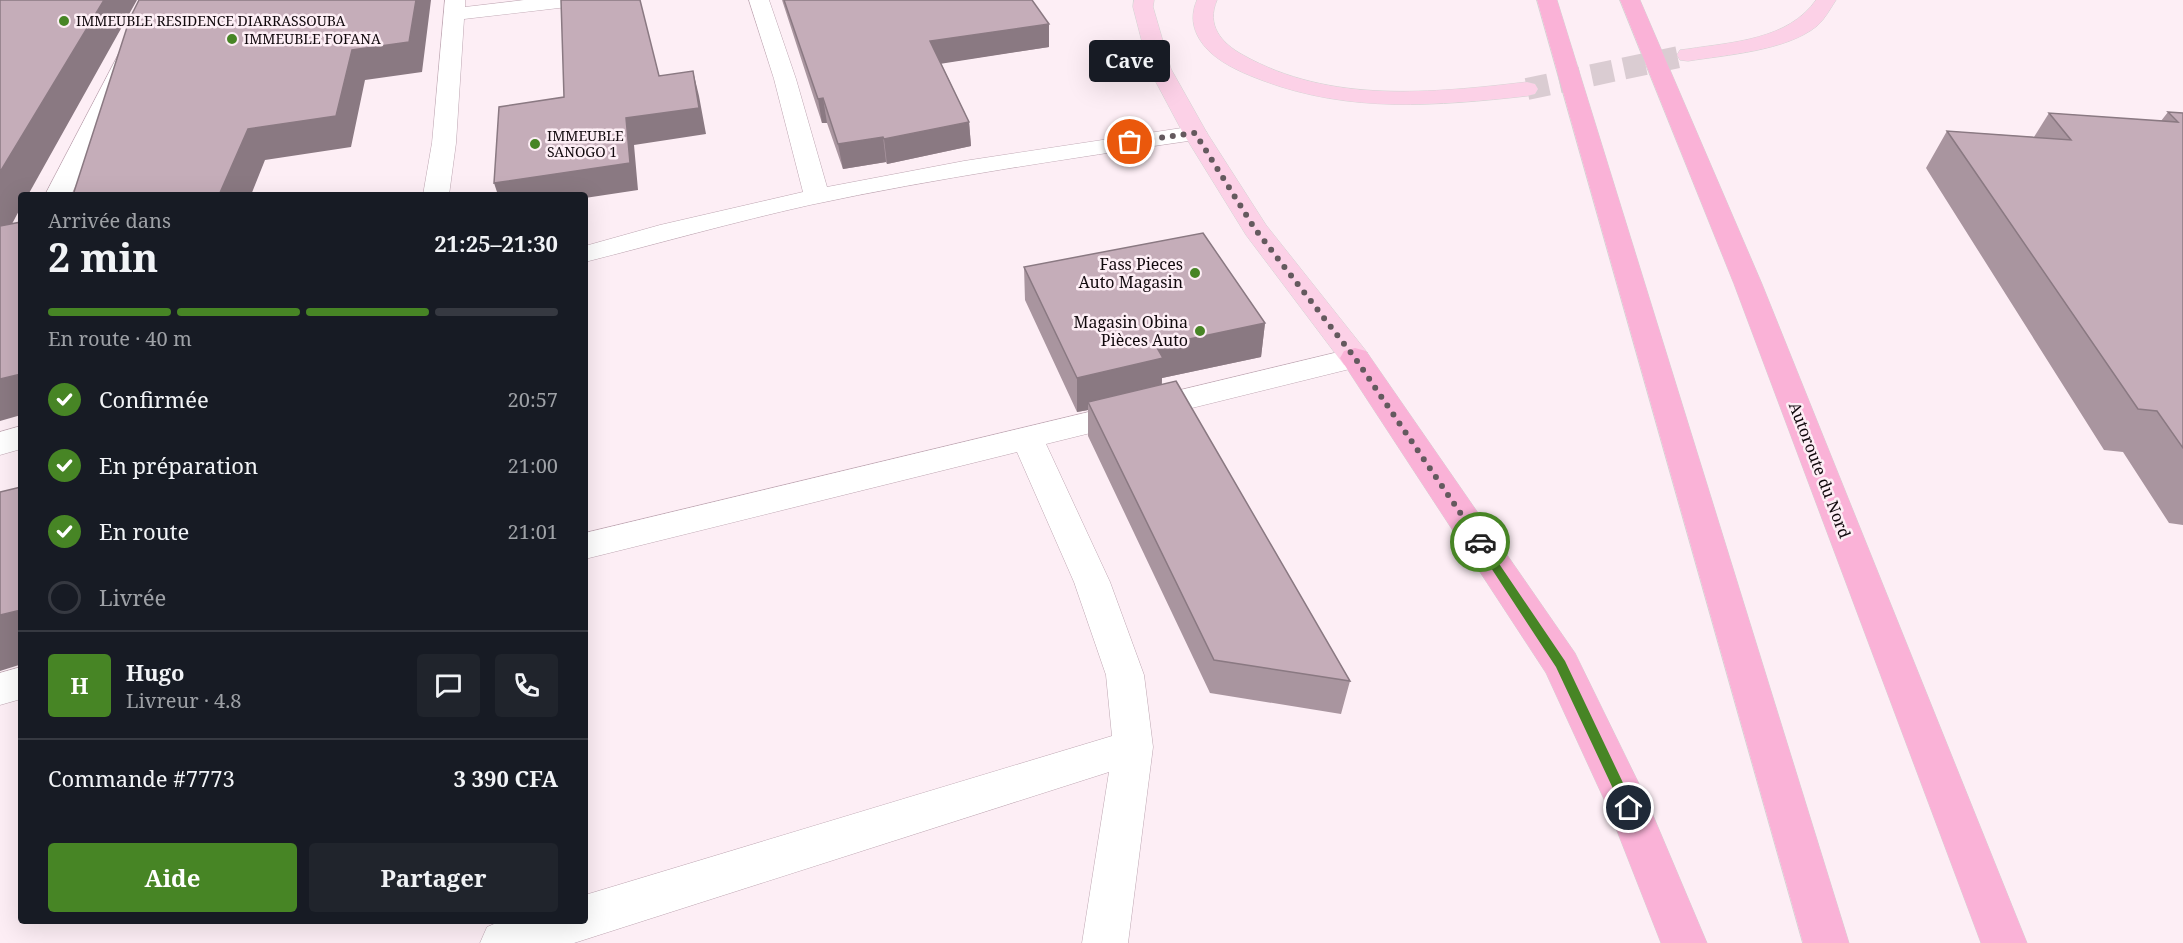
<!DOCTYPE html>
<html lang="fr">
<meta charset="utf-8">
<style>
:root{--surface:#171b24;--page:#20242c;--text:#f1f3f6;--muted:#9ea1a6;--line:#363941;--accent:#478525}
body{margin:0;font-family:"Noto Serif",serif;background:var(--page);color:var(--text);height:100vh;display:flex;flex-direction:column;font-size:22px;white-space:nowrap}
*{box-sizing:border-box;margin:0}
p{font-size:20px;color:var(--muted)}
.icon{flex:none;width:33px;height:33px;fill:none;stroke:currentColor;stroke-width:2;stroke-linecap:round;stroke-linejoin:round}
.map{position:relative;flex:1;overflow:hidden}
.details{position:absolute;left:18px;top:192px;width:570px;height:732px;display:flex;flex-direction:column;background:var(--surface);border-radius:6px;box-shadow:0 6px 24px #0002}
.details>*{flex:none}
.pin{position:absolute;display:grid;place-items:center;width:51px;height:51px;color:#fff;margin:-26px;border:3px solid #fff;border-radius:50%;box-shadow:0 2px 6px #0007}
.courier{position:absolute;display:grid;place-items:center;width:60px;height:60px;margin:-30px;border:4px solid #478525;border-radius:50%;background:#fff;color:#222;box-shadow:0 2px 8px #0007}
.bubble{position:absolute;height:42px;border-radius:6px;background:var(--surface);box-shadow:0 6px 24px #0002;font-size:20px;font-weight:700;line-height:42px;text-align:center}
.head em{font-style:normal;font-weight:700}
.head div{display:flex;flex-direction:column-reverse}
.head{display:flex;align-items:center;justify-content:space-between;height:102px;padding:0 30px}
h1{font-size:39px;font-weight:700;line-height:45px}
.bar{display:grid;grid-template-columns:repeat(4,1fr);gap:9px 6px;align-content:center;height:72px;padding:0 30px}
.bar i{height:8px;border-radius:4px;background:var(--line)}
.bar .active{background:var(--accent)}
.bar p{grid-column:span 4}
.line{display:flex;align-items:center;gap:15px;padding:0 30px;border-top:2px solid var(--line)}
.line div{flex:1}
.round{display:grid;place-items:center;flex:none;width:63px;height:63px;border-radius:6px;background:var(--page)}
ol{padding:0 30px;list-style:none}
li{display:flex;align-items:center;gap:18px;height:66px}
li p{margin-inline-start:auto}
li .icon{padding:6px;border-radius:50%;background:var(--accent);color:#fff;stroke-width:4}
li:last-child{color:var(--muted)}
li i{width:33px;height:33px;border:3px solid var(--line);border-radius:50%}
.primary-button{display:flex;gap:12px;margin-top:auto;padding:12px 30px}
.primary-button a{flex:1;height:69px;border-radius:6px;background:var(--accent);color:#fff;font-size:24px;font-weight:700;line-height:69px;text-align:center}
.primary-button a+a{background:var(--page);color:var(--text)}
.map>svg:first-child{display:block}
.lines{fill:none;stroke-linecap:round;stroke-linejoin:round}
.primary-tunnel{stroke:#daccd2;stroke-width:22;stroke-dasharray:22 11;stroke-linecap:butt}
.minor-casing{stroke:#bea6b2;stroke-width:1}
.primary-casing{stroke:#d4d3d3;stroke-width:1}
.motorway-casing{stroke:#d4d3d3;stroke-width:1}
.minor{fill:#fff;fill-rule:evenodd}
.primary{fill:#fcd1e7;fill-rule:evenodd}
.motorway{fill:#fab2d7;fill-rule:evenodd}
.wall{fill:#a9959f}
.shaded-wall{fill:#8a7982}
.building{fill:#c5adb9;stroke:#8a7982;stroke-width:1.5}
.route{fill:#478525}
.done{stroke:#64595e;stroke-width:6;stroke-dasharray:0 10.8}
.poi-dot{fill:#478525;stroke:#fdeef5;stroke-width:2}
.labels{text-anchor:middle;stroke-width:5;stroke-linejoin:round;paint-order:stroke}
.far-poi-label{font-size:14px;fill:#11090d;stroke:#fdeef5;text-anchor:start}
.poi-label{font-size:16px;fill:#11090d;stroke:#fdeef5;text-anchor:end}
.street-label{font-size:16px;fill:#11090d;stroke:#fdeef5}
</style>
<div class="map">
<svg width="2183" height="943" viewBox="0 0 2183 943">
<rect width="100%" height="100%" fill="#fdeef5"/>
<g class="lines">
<path class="primary-tunnel" d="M1527,89L1688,55"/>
<defs>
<g id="minor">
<path d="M147,0H167L71,195H45Z"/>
<path d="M445,0H465V7L524,0H586L583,4L576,6L464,19L456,143L449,195H423L432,143Z"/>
<path d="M749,0H769L796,79L827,187L964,161L1195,126L1203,128L1207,133L1203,138L1195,140C1066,159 937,178 810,205C734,222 660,243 585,262V246L660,225L803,192L774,79Z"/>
<path d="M1355,348L1366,351L1370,358L1366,365L1046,444L1110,582L1144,675L1153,747L1128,943H1082L1109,772L574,943H480L487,927L501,921H585V895L1112,736L1106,675L1074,582L1017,452L585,559V533Z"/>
<path d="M21,426V449L0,455V432Z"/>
<path d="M21,667V699L0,705V673Z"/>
</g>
<g id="primary">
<path d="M1134,0H1154L1153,7L1171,69L1207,133L1266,225L1366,351L1370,358L1366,365L1355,368L1344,365L1246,235L1183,133L1149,69L1133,7Z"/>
<path d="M1197,0H1217C1206,25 1221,43 1243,55C1330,104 1432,93 1527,82L1535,84L1538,89L1535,94L1527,96C1437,106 1350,113 1264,81C1245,74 1226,66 1211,53C1195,38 1188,20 1197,0Z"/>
<path d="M1816,0H1836C1830,9 1825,19 1817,26C1786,51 1726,55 1688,61L1680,60L1677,55L1680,50L1688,49C1733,42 1788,40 1816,0Z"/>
</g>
<g id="motorway">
<path d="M1537,0H1557L1849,943H1803Z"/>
<path d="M1620,0H1640L1762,284L2027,943H1981L1734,284Z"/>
<path d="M1355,348L1366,351L1575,653L1644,794L1707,943H1661L1608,808L1546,673L1340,358L1344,351Z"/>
</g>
</defs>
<use href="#minor" class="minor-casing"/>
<use href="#primary" class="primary-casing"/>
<use href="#motorway" class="motorway-casing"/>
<use href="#minor" class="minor"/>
<use href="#primary" class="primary"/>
<use href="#motorway" class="motorway"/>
</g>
<g class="wall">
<path d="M782,0H1032L1049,47L941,63L969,122L971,146L887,164L886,162L843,169L827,123H822Z"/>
<path d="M2168,112L2183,113V525L2169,523L2123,452L2104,450L1926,168L1947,131L2034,137L2049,113L2161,121Z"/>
<path d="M1024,267L1265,323L1261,357L1162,378V384L1350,681L1341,714L1210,693L1088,436V410L1077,412L1025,300Z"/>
</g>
<g class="shaded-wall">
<path d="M104,0H137L28,195H21V207L5,237L0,231V172Z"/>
<path d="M416,0H431L422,72L365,80L351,147L265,160L251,195H219L248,129Z"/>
<path d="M1049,24V47L933,65L930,41Z"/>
<path d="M693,71L699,96L706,134L634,145L638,190L585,198V195H498L494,183L626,118Z"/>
<path d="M823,98L827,123H822L818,99Z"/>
<path d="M969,122L971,146L887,164L884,139Z"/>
<path d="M883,137L886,162L843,169L838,144Z"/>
<path d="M1265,323L1261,357L1162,378L1161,392L1088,402V410L1077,412V378L1156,346Z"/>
<path d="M21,374V415L0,421V379Z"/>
<path d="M21,610V667L19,665L0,671V615Z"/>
</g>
<g class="building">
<path d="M0,0H104L0,172Z"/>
<path d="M139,0H416L409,42L352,50L336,116L248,129L219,195H73L130,18Z"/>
<path d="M561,0H640L659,76L693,71L699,108L626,118L630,163L494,183L499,107L564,97Z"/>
<path d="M784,0H1032L1049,24L930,41L969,122L884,139L883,137L838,144L823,98L818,99Z"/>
<path d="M2168,112L2183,113V448L2157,411L2138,409L1947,131L2071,140L2049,113L2178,122Z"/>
<path d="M21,222V374L0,379V226Z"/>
<path d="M1203,233L1265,323L1156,346L1163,358L1077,378L1024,267Z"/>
<path d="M1176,381L1350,681L1214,660L1088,402Z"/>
<path d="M21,487V610L0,615V492Z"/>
</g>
<path class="route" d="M1480,538L1483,540L1565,661L1635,808L1633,812H1624L1556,667L1476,545V540Z"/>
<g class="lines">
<path class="done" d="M1130,142L1195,133L1255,229L1355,358L1480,542"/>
</g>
<g class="poi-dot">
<circle cx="64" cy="21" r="6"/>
<circle cx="232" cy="39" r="6"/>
<circle cx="535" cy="144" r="6"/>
<circle cx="1195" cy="273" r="6"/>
<circle cx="1200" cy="331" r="6"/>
</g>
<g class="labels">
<g class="far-poi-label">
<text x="76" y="26">IMMEUBLE RESIDENCE DIARRASSOUBA</text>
<text x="244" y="44">IMMEUBLE FOFANA</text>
<text x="547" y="141">IMMEUBLE<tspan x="547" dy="16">SANOGO 1</tspan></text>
</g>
<g class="poi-label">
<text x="1183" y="270">Fass Pieces<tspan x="1183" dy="18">Auto Magasin</tspan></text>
<text x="1188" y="328">Magasin Obina<tspan x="1188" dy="18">Pièces Auto</tspan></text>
</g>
<g class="street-label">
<text transform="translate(1820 470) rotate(69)" y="6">Autoroute du Nord</text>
</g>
</g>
</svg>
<div class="pin" style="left:1130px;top:142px;background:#ea580c"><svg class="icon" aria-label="bag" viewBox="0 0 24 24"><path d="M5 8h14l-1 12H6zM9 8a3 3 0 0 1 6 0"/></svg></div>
<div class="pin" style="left:1629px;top:808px;background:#1f2937"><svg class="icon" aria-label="home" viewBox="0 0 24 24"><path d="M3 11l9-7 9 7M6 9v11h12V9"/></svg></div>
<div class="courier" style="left:1480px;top:542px"><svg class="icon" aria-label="car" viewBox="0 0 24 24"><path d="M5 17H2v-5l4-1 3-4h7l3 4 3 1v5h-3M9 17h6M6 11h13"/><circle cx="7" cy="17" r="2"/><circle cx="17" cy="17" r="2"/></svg></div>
<div class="bubble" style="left:1089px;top:40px;width:81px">Cave</div>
<section class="details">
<div class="head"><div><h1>2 min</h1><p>Arrivée dans</p></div><em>21:25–21:30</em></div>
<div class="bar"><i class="active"></i><i class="active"></i><i class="active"></i><i></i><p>En route · 40 m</p></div>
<ol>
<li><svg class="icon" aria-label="check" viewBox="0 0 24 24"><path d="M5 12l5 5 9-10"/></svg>Confirmée<p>20:57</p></li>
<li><svg class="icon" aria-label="check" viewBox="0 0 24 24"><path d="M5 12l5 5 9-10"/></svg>En préparation<p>21:00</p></li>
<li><svg class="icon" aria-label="check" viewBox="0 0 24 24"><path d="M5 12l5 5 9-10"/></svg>En route<p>21:01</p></li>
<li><i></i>Livrée</li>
</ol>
<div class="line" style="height:108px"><b class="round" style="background:var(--accent);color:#fff">H</b><div><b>Hugo</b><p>Livreur · 4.8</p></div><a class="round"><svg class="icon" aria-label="chat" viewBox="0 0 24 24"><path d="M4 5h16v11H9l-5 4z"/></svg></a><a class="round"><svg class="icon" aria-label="phone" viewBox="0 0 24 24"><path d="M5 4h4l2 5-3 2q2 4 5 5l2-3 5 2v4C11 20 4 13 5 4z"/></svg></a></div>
<div class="line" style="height:78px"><div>Commande #7773</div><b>3 390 CFA</b></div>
<div class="primary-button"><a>Aide</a><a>Partager</a></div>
</section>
</div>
